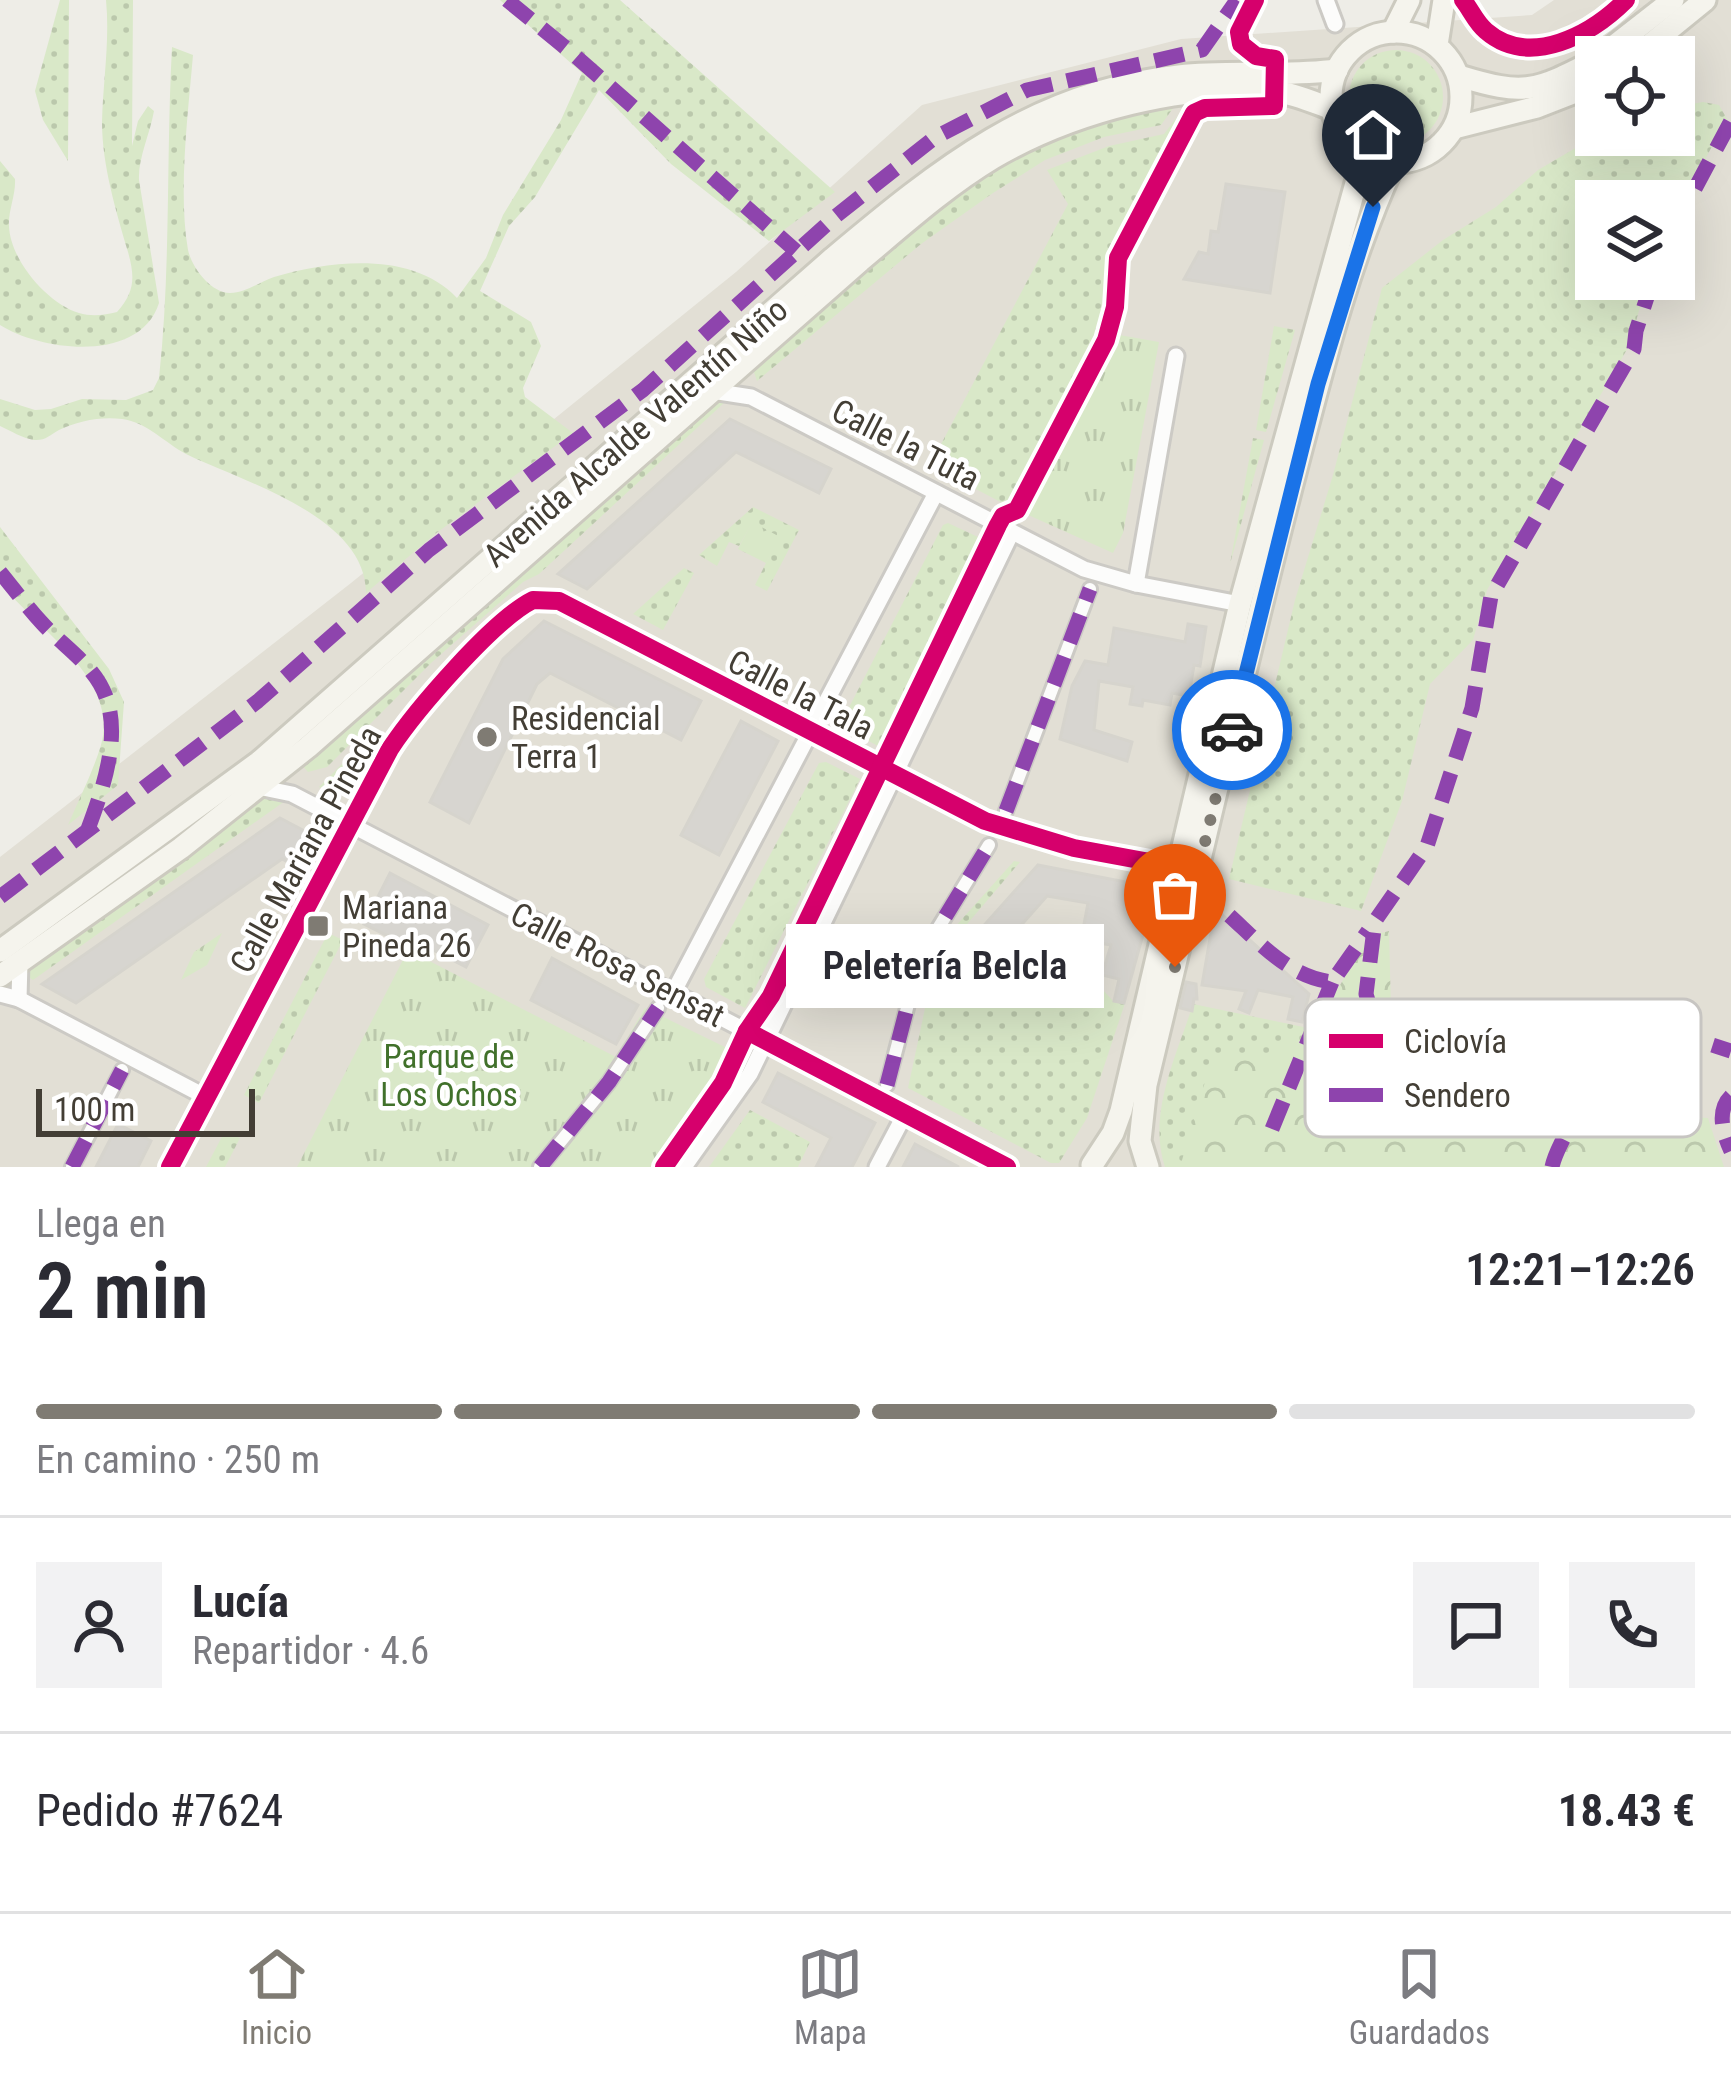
<!DOCTYPE html>
<html lang="es">
<meta charset="utf-8">
<style>
:root{--surface:#fff;--page:#f2f2f3;--text:#2b2b33;--muted:#7c7c81;--line:#e1e1e2;--accent:#7f7b73}
body{margin:0;font-family:"Roboto Condensed",sans-serif;background:var(--page);color:var(--text);height:100vh;display:flex;flex-direction:column;font-size:45px;white-space:nowrap}
*{box-sizing:border-box;margin:0}
p{font-size:39px;color:var(--muted)}
.icon{flex:none;width:66px;height:66px;fill:none;stroke:currentColor;stroke-width:2;stroke-linecap:round;stroke-linejoin:round}
.map{position:relative;height:1167px;overflow:hidden}
.side{display:flex;flex-direction:column;background:var(--surface);flex:1}
.side>*{flex:none}
.fabs{position:absolute;left:1575px;top:36px;display:grid;gap:24px}
.fabs a{display:grid;place-items:center;width:120px;height:120px;border-radius:0px;background:var(--surface);box-shadow:0 12px 48px #0002;font-size:60px}
.scale{position:absolute;left:36px;bottom:30px;width:219px;box-sizing:border-box;padding-left:12px;border:6px solid #433e35;border-top:0;font-size:33px;line-height:42px;white-space:nowrap;color:#433e35;-webkit-text-stroke:9px #fff;paint-order:stroke}
.pin{position:absolute;display:grid;place-items:center;width:102px;height:102px;color:#fff;margin:-123px -51px;border-radius:50% 50% 50% 0;rotate:-45deg;box-shadow:0 0 12px #0007}
.pin .icon{rotate:45deg}
.courier{position:absolute;display:grid;place-items:center;width:120px;height:120px;margin:-60px;border:9px solid #1a73e8;border-radius:50%;background:#fff;color:#222;box-shadow:0 3px 15px #0007}
.bubble{position:absolute;height:84px;border-radius:0px;background:var(--surface);box-shadow:0 12px 48px #0002;font-size:39px;font-weight:600;line-height:84px;text-align:center}
.headline em{font-style:normal;font-weight:600}
.headline div{display:flex;flex-direction:column-reverse}
.headline{display:flex;align-items:center;justify-content:space-between;height:204px;padding:0 36px}
h1{font-size:78px;font-weight:600;line-height:90px}
.bar{display:grid;grid-template-columns:repeat(4,1fr);gap:18px 12px;align-content:center;height:144px;padding:0 36px}
.bar i{height:15px;border-radius:9px;background:var(--line)}
.bar .on{background:var(--accent)}
.bar p{grid-column:span 4}
.line{display:flex;align-items:center;gap:30px;padding:0 36px;border-top:3px solid var(--line)}
.line div{flex:1}
.round{display:grid;place-items:center;flex:none;width:126px;height:126px;border-radius:0px;background:var(--page)}
.tabs{display:flex;justify-content:space-around;align-items:center;height:168px;border-top:3px solid var(--line);background:var(--surface);font-size:33px;color:var(--muted)}
.tabs a{display:grid;justify-items:center;gap:6px}
.tabs .on{color:var(--accent)}
.map>svg:first-child{display:block}
.residential{fill:#e2dfd5;fill-rule:evenodd}
.grass{fill:url(#grass-dots)}
.forest{fill:url(#forest-crowns)}
.park{fill:url(#park-tufts)}
.building{fill:#d7d5d0;stroke:#d6d4cd;stroke-width:3}
.lines{fill:none;stroke-linecap:round;stroke-linejoin:round}
.pedestrian-casing{stroke:#cccac5;stroke-width:18}
.minor-casing{stroke:#cccac5;stroke-width:21}
.secondary-casing{stroke:#cccabf;stroke-width:27}
.pedestrian{stroke:#fcfcfb;stroke-width:12}
.minor{stroke:#fcfcfb;stroke-width:15}
.secondary{stroke:#f5f4ed;stroke-width:21}
.quiet{stroke:#8e44ad;stroke-width:15;stroke-dasharray:30 15;stroke-linecap:butt}
.cycleway-casing{stroke:#fff;stroke-width:26}
.cycleway{stroke:#d6006c;stroke-width:18}
.done{stroke:#7f7b73;stroke-width:12;stroke-dasharray:0 21.6}
.route{stroke:#1a73e8;stroke-width:15}
.poi-dot{fill:#7f7b73;stroke:#fff;stroke-width:4.5}
.labels{text-anchor:middle;stroke-width:9;stroke-linejoin:round;paint-order:stroke}
.street-label{font-size:33px;fill:#433e35;stroke:#fff}
.poi-label{font-size:33px;fill:#433e35;stroke:#fff;text-anchor:start}
.park-label{font-size:33px;fill:#41712b;stroke:#fff}
.key{fill:#fff;stroke:#c7c5c2;stroke-width:3}
.key-label{font-size:33px;fill:#433e35}
</style>
<div class="map">
<svg width="1731" height="1167" viewBox="0 0 1731 1167">
<defs>
<pattern id="grass-dots" width="8" height="8" patternUnits="userSpaceOnUse" patternTransform="scale(3)"><rect width="8" height="8" fill="#d9e8c8"/><path d="M2 2h.1M6 6h.1" fill="none" stroke="#bbc8ac" stroke-width="1.8" stroke-linecap="round"/></pattern>
<pattern id="forest-crowns" width="20" height="18" patternUnits="userSpaceOnUse" patternTransform="scale(3)"><rect width="20" height="18" fill="#d9e8c8"/><path d="M2 6a3 3 0 1 1 6 0M12 15a3 3 0 1 1 6 0" fill="none" stroke="#bbc8ac"/></pattern>
<pattern id="park-tufts" width="24" height="20" patternUnits="userSpaceOnUse" patternTransform="scale(3)"><rect width="24" height="20" fill="#d9e8c8"/><path d="M3 7l-1-3M5 7V3M7 7l1-3M15 17l-1-3M17 17v-4M19 17l1-3" fill="none" stroke="#bbc8ac"/></pattern>
</defs>
<rect width="100%" height="100%" fill="#eeede7"/>
<path class="residential" d="M1554,0H1731V1167H0V857L351,583L736,272L922,105L1181,39L1532,15ZM1596,57H1674V135H1596ZM1596,201H1674V279H1596Z"/>
<g class="grass">
<path d="M60,0H69L68,161L43,120L35,91Z"/>
<path d="M106,0H133L132,146L138,121L148,106L154,111C150,134 138,158 139,180L159,303C140,363 43,352 0,325V161L15,179C16,195 8,211 9,226C10,260 48,304 79,313C92,317 105,315 117,312C135,292 135,277 128,252C116,211 102,165 102,122C103,81 110,41 106,0Z"/>
<path d="M500,0H620L835,192L769,241L671,164L599,90L535,197L509,226L480,291L531,322L541,346L523,388L525,397L573,433L435,534L366,593C366,516 243,482 186,454C165,443 147,422 122,419C102,416 77,421 59,430C50,435 45,441 34,440C22,438 11,431 0,426V399L35,410L51,409L82,399L126,400L153,390L159,378C171,268 166,158 172,47L193,55C188,114 178,192 188,250C192,268 211,293 230,293C246,293 259,282 274,277C332,260 413,251 457,298L486,258L503,215L561,120L582,73Z"/>
<circle cx="1396" cy="97" r="47"/>
<path d="M1703,102L1719,105L1727,119L1674,216V201H1596V279H1648L1629,346L1487,590L1473,640L1430,684L1402,801L1361,911L1229,879L1295,600L1333,475L1382,288L1443,240L1496,207L1538,170L1596,136L1674,135V107Z"/>
<path d="M1176,104L1161,125L1104,137L1045,160L993,193L921,244L757,381L753,369C884,252 995,132 1176,104Z"/>
<path d="M1183,109H1193L1112,264V310L1102,338L1012,508L930,465L1068,204L1047,170L1109,146L1164,134Z"/>
<path d="M1274,326L1295,330L1266,432L1256,430Z"/>
<path d="M717,397L725,402L539,574L523,582L431,663L327,767L308,772L301,764Z"/>
<path d="M1253,438L1264,440L1230,564Z"/>
<path d="M753,507L799,530L767,591L755,585L779,537L752,523L739,546L729,542L717,566L699,555Z"/>
<path d="M948,523L978,537L878,746L844,728L843,719L943,525Z"/>
<path d="M0,527L109,669L124,702L118,785L68,825C79,799 93,772 101,745C120,677 35,629 0,582Z"/>
<path d="M982,565L987,567L903,740L899,738Z"/>
<path d="M684,568L694,573L663,630L633,614Z"/>
<path d="M367,739L370,741L341,787L335,793L319,787Z"/>
<path d="M826,762L860,779L745,1008L706,987L704,979L819,763Z"/>
<path d="M272,797L285,801L33,980L21,972L258,798Z"/>
<path d="M866,805L870,808L777,1000L773,999Z"/>
<path d="M1014,861L1020,862L951,943L970,959L981,948L1005,970L1010,967L1019,975L1040,963L1042,970L1056,982L1062,975L1081,992L1094,980L1113,1001L1125,1003L1087,1118L1059,1163H1051L908,1088L936,957L954,928Z"/>
<path d="M328,933L343,940L259,1103L244,1095Z"/>
<path d="M1348,992L1415,1148L1621,1167H1165C1147,1114 1177,1055 1193,1004L1308,1028Z"/>
<path d="M750,1110L810,1142L798,1167H709Z"/>
<path d="M225,1131L240,1138L225,1167H206Z"/>
</g>
<path class="forest" d="M1389,931L1391,1009L1422,1060L1439,1112L1459,1072L1498,1092L1598,1110L1708,1118L1724,1167H1180L1212,1058L1265,1054L1307,1041L1369,936Z"/>
<g class="park">
<path d="M1108,333L1159,342L1123,533L1113,553L1017,510Z"/>
<path d="M752,522L780,537L766,563L738,549Z"/>
<path d="M222,933L207,965L181,980L194,952Z"/>
<path d="M408,950L616,1057L645,1008L729,1049L710,1093L656,1167H297Z"/>
</g>
<g class="building">
<path d="M1226,184L1285,192L1270,293L1184,279L1199,252L1208,254L1211,231L1218,232Z"/>
<path d="M730,419L831,469L819,493L736,452L587,589L558,574Z"/>
<path d="M544,621L701,701L681,740L550,673L537,684L469,823L430,802L503,659Z"/>
<path d="M1188,624L1206,627L1200,666L1194,665L1189,696L1172,693L1170,705L1143,700L1142,706L1130,704L1133,687L1099,681L1094,730L1132,742L1127,761L1060,739L1072,686L1085,661L1108,665L1114,628L1185,642Z"/>
<path d="M741,721L778,741L719,855L681,835Z"/>
<path d="M280,818L310,834L294,865L282,859L76,1003L42,984Z"/>
<path d="M1038,865L1156,888L1124,1003L1114,1001L1119,979L1102,975L1111,945L1081,940L1088,903L1047,896L999,950L978,932Z"/>
<path d="M390,873L488,925L466,967L408,937L404,944L364,924Z"/>
<path d="M1205,904L1218,911L1309,994L1302,1022L1288,1019L1293,997L1258,990L1249,1013L1239,1009L1246,991L1202,985L1213,921L1202,919Z"/>
<path d="M552,958L638,1005L616,1044L531,1000Z"/>
<path d="M1186,982L1196,984L1197,999H1194L1192,1011L1180,1008Z"/>
<path d="M778,1073L875,1123L852,1167H816L831,1138L763,1102Z"/>
<path d="M118,1124L151,1141L138,1167H96Z"/>
<path d="M915,1144L959,1167H903Z"/>
</g>
<g class="lines">
<defs>
<g id="pedestrian">
<path d="M1006,811L1090,589"/>
<path d="M887,1085L920,958L989,845"/>
<path d="M72,1167L122,1070"/>
<path d="M540,1167L609,1082L658,1008"/>
</g>
<g id="minor">
<path d="M1326,0L1335,24"/>
<path d="M712,391L751,397L1084,569L1136,584L1240,604"/>
<path d="M1136,584L1176,356"/>
<path d="M258,787L292,794L1007,1167"/>
<path d="M673,993L936,493"/>
<path d="M0,994L19,999L206,1097"/>
<path d="M19,999L20,961"/>
<path d="M170,1167L390,749C415,711 493,620 533,600L559,601L985,821L1074,848L1177,867"/>
<path d="M684,1167L750,1074L1012,532"/>
<path d="M877,1167L905,1114"/>
</g>
<g id="secondary">
<circle cx="1396" cy="97" r="65"/>
<path d="M1393,32L1409,0"/>
<path d="M1437,45L1444,0"/>
<path d="M1600,57L1673,0"/>
<path d="M1635,57L1705,0"/>
<path d="M1459,76C1525,96 1534,92 1596,60"/>
<path d="M1454,128L1537,107L1596,84"/>
<path d="M0,951L259,762L833,258C939,169 1035,91 1179,76C1232,70 1284,77 1337,70"/>
<path d="M0,976L181,848L308,747L860,261C903,225 945,187 993,158C1072,112 1186,81 1278,92C1296,94 1315,103 1332,109"/>
<path d="M1092,1165L1113,1133L1121,1111L1240,604L1364,154"/>
<path d="M1148,1167L1140,1141L1146,1085C1194,887 1239,689 1290,492C1319,382 1346,266 1394,163"/>
</g>
</defs>
<use href="#pedestrian" class="pedestrian-casing"/>
<use href="#minor" class="minor-casing"/>
<use href="#secondary" class="secondary-casing"/>
<use href="#pedestrian" class="pedestrian"/>
<use href="#minor" class="minor"/>
<use href="#secondary" class="secondary"/>
<g class="quiet">
<path d="M507,0L572,53L796,251"/>
<path d="M1674,228L1731,121"/>
<path d="M1653,279L1636,331L1634,349L1491,596L1472,708L1427,846L1375,921L1366,994L1382,1048L1413,1121L1426,1129L1442,1126L1475,1090L1487,1097L1529,1096L1547,1103L1616,1099L1627,1093L1648,1065L1685,1044H1709L1731,1051"/>
<path d="M0,572C14,589 27,607 42,623C60,643 86,660 100,684C125,727 104,786 88,829"/>
<path d="M1006,811L1090,589"/>
<path d="M1194,888C1242,917 1274,975 1332,982L1368,931"/>
<path d="M0,897L258,701L429,550L643,390L836,216L934,138L1027,90L1202,50L1237,0"/>
<path d="M887,1085L920,958L989,845"/>
<path d="M1731,1096C1716,1111 1723,1133 1731,1151"/>
<path d="M1272,1129L1332,982"/>
<path d="M72,1167L122,1070"/>
<path d="M540,1167L609,1082L658,1008"/>
<path d="M1552,1167C1557,1142 1579,1124 1568,1099"/>
</g>
<defs>
<g id="cycleway">
<path d="M1463,0C1471,10 1476,23 1486,31C1530,69 1592,34 1626,0"/>
<path d="M747,1031L1007,1167"/>
<path d="M170,1167L390,749C415,711 493,620 533,600L559,601L985,821L1074,848L1177,867"/>
<path d="M664,1167L723,1083L747,1031L771,996L998,525L1003,516L1017,510L1106,340L1115,307L1118,258L1194,113L1205,108L1274,106L1275,59L1256,56L1241,44L1239,32L1255,0"/>
</g>
</defs>
<use href="#cycleway" class="cycleway-casing"/>
<use href="#cycleway" class="cycleway"/>
</g>
<g class="lines">
<path class="done" d="M1175,967L1232,730"/>
<path class="route" d="M1232,730L1318,384L1373,207"/>
</g>
<g class="poi-dot">
<circle cx="487" cy="737" r="12"/>
<rect x="306" y="914" width="24" height="24" rx="6"/>
</g>
<g class="labels">
<g class="street-label">
<text transform="translate(635 432) rotate(-41)" y="12">Avenida Alcalde Valentín Niño</text>
<text transform="translate(906 444) rotate(27)" y="12">Calle la Tuta</text>
<text transform="translate(801 694) rotate(27)" y="12">Calle la Tala</text>
<text transform="translate(305 849) rotate(-61)" y="12">Calle Mariana Pineda</text>
<text transform="translate(618 964) rotate(27)" y="12">Calle Rosa Sensat</text>
</g>
<g class="poi-label">
<text x="511" y="730">Residencial<tspan x="511" dy="38">Terra 1</tspan></text>
<text x="342" y="919">Mariana<tspan x="342" dy="38">Pineda 26</tspan></text>
</g>
<g class="park-label">
<text x="449" y="1068">Parque de<tspan x="449" dy="38">Los Ochos</tspan></text>
</g>
</g>
<rect x="1305" y="999" width="396" height="138" rx="18" class="key"/>
<rect x="1329" y="1034" width="54" height="14" fill="#d6006c"/>
<rect x="1329" y="1088" width="54" height="14" fill="#8e44ad"/>
<g class="key-label">
<text x="1404" y="1053">Ciclovía</text>
<text x="1404" y="1107">Sendero</text>
</g>
</svg>
<div class="fabs">
<a><svg class="icon" aria-label="locate" viewBox="0 0 24 24"><circle cx="12" cy="12" r="6"/><path d="M12 2v4M12 18v4M2 12h4M18 12h4"/></svg></a>
<a><svg class="icon" aria-label="layers" viewBox="0 0 24 24"><path d="M12 4l9 5-9 5-9-5zM3 14l9 5 9-5"/></svg></a>
</div>
<div class="scale">100 m</div>
<div class="pin" style="left:1175px;top:967px;background:#ea580c"><svg class="icon" aria-label="bag" viewBox="0 0 24 24"><path d="M5 8h14l-1 12H6zM9 8a3 3 0 0 1 6 0"/></svg></div>
<div class="pin" style="left:1373px;top:207px;background:#1f2937"><svg class="icon" aria-label="home" viewBox="0 0 24 24"><path d="M3 11l9-7 9 7M6 9v11h12V9"/></svg></div>
<div class="courier" style="left:1232px;top:730px"><svg class="icon" aria-label="car" viewBox="0 0 24 24"><path d="M5 17H2v-5l4-1 3-4h7l3 4 3 1v5h-3M9 17h6M6 11h13"/><circle cx="7" cy="17" r="2"/><circle cx="17" cy="17" r="2"/></svg></div>
<div class="bubble" style="left:786px;top:924px;width:318px">Peletería Belcla</div>
</div>
<section class="side">
<div class="headline"><div><h1>2 min</h1><p>Llega en</p></div><em>12:21–12:26</em></div>
<div class="bar"><i class="on"></i><i class="on"></i><i class="on"></i><i></i><p>En camino · 250 m</p></div>
<div class="line" style="height:216px"><a class="round"><svg class="icon" aria-label="person" viewBox="0 0 24 24"><circle cx="12" cy="8" r="4"/><path d="M4 21q1-7 8-7t8 7"/></svg></a><div><b>Lucía</b><p>Repartidor · 4.6</p></div><a class="round"><svg class="icon" aria-label="chat" viewBox="0 0 24 24"><path d="M4 5h16v11H9l-5 4z"/></svg></a><a class="round"><svg class="icon" aria-label="phone" viewBox="0 0 24 24"><path d="M5 4h4l2 5-3 2q2 4 5 5l2-3 5 2v4C11 20 4 13 5 4z"/></svg></a></div>
<div class="line" style="height:156px"><div>Pedido #7624</div><b>18.43 €</b></div>
</section>
<nav class="tabs">
<a class="on"><svg class="icon" aria-label="home" viewBox="0 0 24 24"><path d="M3 11l9-7 9 7M6 9v11h12V9"/></svg>Inicio</a>
<a><svg class="icon" aria-label="map" viewBox="0 0 24 24"><path d="M3 6l6-2 6 2 6-2v14l-6 2-6-2-6 2zM9 4v14M15 6v14"/></svg>Mapa</a>
<a><svg class="icon" aria-label="saved" viewBox="0 0 24 24"><path d="M7 4h10v16l-5-4-5 4z"/></svg>Guardados</a>
</nav>
